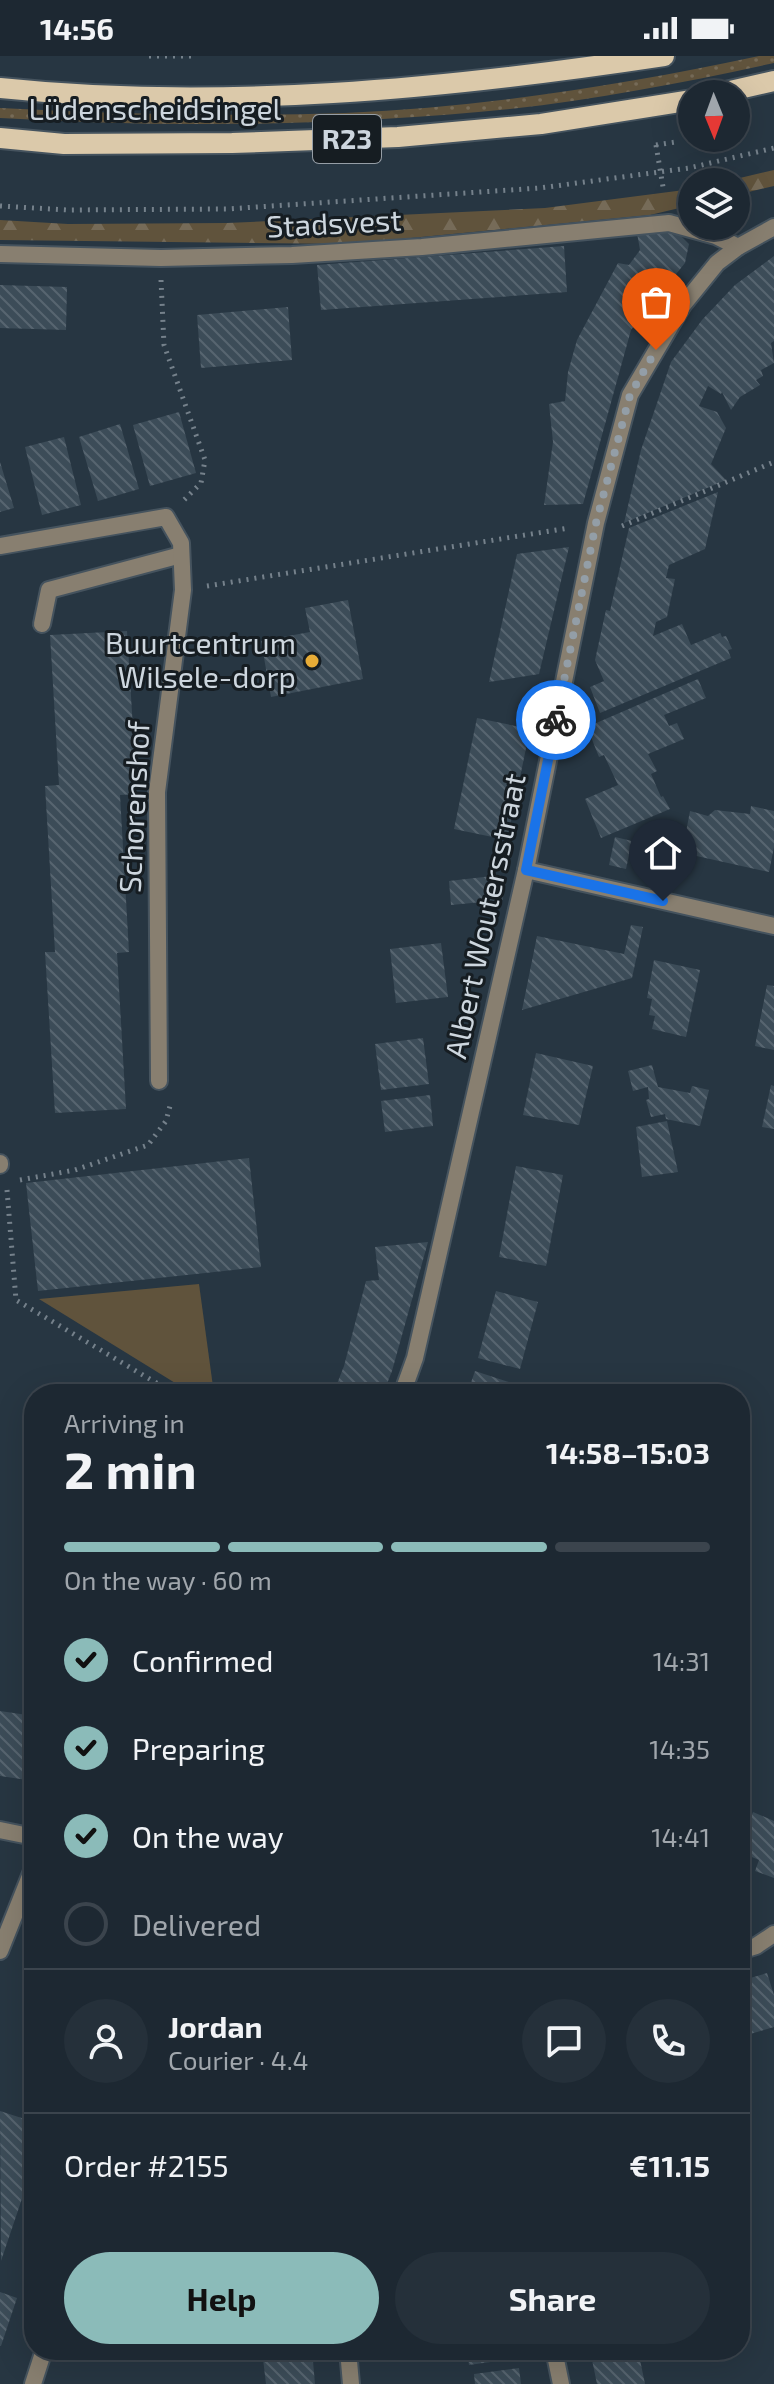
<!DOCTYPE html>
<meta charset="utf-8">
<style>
:root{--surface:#1d2832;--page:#25303a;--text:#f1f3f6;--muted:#a0a6ac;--line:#3b444d;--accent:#8bbbb9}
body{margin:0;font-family:"Exo 2",sans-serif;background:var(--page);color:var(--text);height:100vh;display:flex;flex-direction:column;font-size:30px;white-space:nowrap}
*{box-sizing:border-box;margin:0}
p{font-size:26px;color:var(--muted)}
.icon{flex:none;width:44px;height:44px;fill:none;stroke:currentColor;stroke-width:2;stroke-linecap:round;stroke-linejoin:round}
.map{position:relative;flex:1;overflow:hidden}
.details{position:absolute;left:24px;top:1328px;width:726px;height:976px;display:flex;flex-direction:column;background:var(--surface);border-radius:32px;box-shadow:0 8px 32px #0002,0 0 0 2px var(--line)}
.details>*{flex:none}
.needle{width:52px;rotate:179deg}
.fabs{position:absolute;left:678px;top:24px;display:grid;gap:16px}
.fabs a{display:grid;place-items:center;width:72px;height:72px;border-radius:50%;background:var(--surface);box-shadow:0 8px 32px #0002,0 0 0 2px var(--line);font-size:40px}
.pin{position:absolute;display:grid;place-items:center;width:68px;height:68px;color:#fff;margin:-82px -34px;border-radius:50% 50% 50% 0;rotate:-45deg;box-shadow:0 0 8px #0007}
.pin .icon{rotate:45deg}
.courier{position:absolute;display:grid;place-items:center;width:80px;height:80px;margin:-40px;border:6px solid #1a73e8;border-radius:50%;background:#fff;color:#222;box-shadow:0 2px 10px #0007}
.summary em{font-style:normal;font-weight:700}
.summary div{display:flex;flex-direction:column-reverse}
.summary{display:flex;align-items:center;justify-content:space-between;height:136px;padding:0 40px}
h1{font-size:52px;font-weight:700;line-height:60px}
.bar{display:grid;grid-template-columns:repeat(4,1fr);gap:12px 8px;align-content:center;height:96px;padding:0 40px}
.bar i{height:10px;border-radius:6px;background:var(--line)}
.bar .on{background:var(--accent)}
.bar p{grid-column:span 4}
.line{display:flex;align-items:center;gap:20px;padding:0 40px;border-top:2px solid var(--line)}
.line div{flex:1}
.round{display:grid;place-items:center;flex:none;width:84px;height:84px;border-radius:42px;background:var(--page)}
ol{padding:0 40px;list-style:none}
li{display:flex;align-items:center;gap:24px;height:88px}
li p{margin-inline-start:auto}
li .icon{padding:8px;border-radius:50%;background:var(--accent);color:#111;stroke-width:4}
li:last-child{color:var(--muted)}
li i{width:44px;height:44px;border:4px solid var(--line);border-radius:50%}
.primary-button{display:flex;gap:16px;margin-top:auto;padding:16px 40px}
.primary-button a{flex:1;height:92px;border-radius:48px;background:var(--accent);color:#111;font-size:32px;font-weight:700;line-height:92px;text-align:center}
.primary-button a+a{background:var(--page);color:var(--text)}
.status{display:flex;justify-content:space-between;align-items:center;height:56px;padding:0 40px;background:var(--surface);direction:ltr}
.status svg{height:22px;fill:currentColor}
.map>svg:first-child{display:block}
.grass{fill:url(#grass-dots)}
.forest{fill:url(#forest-firs)}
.park{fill:#60533c}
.building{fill:url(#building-back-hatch)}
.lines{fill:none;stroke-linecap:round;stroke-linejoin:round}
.lane-casing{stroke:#45535e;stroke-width:20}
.street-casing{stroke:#45535e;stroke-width:20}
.primary-casing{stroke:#45535e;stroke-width:24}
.path{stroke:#75818b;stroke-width:5;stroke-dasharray:2 6;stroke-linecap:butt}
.lane{stroke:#887f70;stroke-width:16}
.street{stroke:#887f70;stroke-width:16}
.primary{stroke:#dbc9aa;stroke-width:20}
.path-bridge{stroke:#75818b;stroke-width:5;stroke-dasharray:2 6;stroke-linecap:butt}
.done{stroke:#939ea7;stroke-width:8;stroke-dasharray:0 14.4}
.route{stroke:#1a73e8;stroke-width:10}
.poi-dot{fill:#e7ac37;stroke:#161d22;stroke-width:3}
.labels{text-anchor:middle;stroke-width:6;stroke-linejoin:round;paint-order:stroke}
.shield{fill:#161d22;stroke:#969ea6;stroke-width:2}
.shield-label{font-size:28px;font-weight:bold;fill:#cdd6de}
.street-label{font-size:30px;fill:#cdd6de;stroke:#161d22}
.poi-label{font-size:30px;fill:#cdd6de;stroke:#161d22;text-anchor:end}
</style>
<div class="status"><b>14:56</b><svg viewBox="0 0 49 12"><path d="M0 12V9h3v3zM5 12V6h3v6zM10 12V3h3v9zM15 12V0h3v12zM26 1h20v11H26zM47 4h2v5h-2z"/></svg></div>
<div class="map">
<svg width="774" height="2328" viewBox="0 0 774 2328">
<defs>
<pattern id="grass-dots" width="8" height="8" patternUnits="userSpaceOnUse" patternTransform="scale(2)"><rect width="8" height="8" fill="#60533c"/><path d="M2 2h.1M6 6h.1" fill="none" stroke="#766b58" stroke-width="1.8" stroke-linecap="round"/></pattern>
<pattern id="forest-firs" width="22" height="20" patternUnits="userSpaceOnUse" patternTransform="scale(2)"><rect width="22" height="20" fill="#60533c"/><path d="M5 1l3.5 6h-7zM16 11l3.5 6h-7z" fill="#766b58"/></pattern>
<pattern id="building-back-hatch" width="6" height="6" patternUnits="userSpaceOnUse" patternTransform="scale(2)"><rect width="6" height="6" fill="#3c4c58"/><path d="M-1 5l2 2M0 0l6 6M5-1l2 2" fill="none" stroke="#576570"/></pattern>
</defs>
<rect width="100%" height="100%" fill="#273642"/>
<path class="grass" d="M759,0H774V7C687,26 599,43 510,53C342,70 169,72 0,62V52C115,58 230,61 345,57C485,51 623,29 759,0Z"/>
<g class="forest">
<path d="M774,114V130L736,139V126H723Z"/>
<path d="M692,133V149L650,159L348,188L0,184V164L68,168L227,167L545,152Z"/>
</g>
<path class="park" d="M199,1228L214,1338H193L39,1243Z"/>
<g class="building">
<path d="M674,173L689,188L685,207L631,274L583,448L544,449L553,386L549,348L565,345L568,316L577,284L618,207L629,209L640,194L637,177Z"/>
<path d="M564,190L567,236L321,254L317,209Z"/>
<path d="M774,200V285L771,287L774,307L761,314L763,320L756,324L760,329L740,341L731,354L722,336L721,338L708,330L699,350L717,356L726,372L711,408L726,424L624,467L641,394L671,306L702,264L735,229Z"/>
<path d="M0,229L67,231L66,274L0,272Z"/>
<path d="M288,251L292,304L201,312L197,259Z"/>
<path d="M179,356L196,417L150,430L133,369Z"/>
<path d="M120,368L139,433L98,445L79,381Z"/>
<path d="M64,381L81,449L42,459L25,391Z"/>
<path d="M0,406L14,452L0,456Z"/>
<path d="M718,436L705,493L669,509L666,522L675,523L667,561L656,566L653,580L682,568L691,589L720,577L722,581L726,580L732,593L728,594L731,602L600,657L590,631L604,625L595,604L606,554L610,555L629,472Z"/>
<path d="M569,491L539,618L489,626L517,498Z"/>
<path d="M348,544L363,623L271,641L261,585L310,576L305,552Z"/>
<path d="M127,575L137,738L120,739L129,896L117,897L126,1053L55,1057L45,896H55L45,730L59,729L50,579Z"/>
<path d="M698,623L706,642L664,659L669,670L677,667L684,683L648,698L657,715L651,718L661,741L663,740L670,753L601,782L585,743L618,729L604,699L599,701L587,671Z"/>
<path d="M477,662L530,673L507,784L454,773Z"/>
<path d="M751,750L774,755V791L769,816L665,793L669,773L686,776L690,755L708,760L715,754L750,758Z"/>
<path d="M615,781L632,785L626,813L609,809Z"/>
<path d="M501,819L503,844L451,849L449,825Z"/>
<path d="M631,869L643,871L632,922L522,954L537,880L624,898Z"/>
<path d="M441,887L448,941L396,947L390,893Z"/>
<path d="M654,904L700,914L686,981L652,973L655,960L649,959L652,943L647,942Z"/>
<path d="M767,929L774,930V994L755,990Z"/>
<path d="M423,982L429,1028L381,1034L375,988Z"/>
<path d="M536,997L593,1010L579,1069L523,1059Z"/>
<path d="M652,1009L658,1031L690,1037L692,1030L709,1034L700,1070L666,1063L665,1058L651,1061L646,1044L649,1043L648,1031L633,1035L628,1015Z"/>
<path d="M771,1029L774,1030V1073L762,1071Z"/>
<path d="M430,1039L433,1070L385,1076L381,1045Z"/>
<path d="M667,1065L678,1116L642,1121L636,1071Z"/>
<path d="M249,1102L261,1211L38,1235L26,1127Z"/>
<path d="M516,1110L563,1119L546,1210L499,1201Z"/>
<path d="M428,1186L392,1315L383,1338H333L344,1310L366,1225L379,1224L375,1191Z"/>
<path d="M496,1235L538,1246L520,1313L478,1302Z"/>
<path d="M475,1315L521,1330L518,1338H467Z"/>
<path d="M0,1655L34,1660V1725L0,1720Z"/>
<path d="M753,1756L774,1765V1822L755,1815L759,1804L747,1799L752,1785L743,1781Z"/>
<path d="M767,1917L774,1939V1971L740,1981V1925Z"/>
<path d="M0,2055L34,2066V2107L1,2205Z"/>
<path d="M0,2236L17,2242L1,2290H0Z"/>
<path d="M262,2294H312L315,2328H266Z"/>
<path d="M487,2294H510L511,2303L469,2309L467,2297Z"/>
<path d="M590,2294H638L645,2328H597Z"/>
<path d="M519,2312L521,2328H475L474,2318Z"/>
</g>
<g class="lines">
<defs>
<g id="lane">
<path d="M42,568L49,534L181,499"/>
<path d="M0,1107V1109"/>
<path d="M0,1895L34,1810"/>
</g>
<g id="street">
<path d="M0,198L161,202L292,199L422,191L669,167L716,180L738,191"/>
<path d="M0,490L166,461L181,487L183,534L157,736L159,1025"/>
<path d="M526,814L774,870"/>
<path d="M402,1338L415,1302L526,814L596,467L630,339L683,249L717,207L738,191L774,171"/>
<path d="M0,1774L34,1781"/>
<path d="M740,1895L756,1890L774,1878"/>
<path d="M348,2294L351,2328"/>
<path d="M554,2294L561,2328"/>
<path d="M33,2328L44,2294"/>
</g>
<g id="primary">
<path d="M0,32C220,55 446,33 664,0"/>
<path d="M717,38L774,25"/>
<path d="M0,82L64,88L232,87L398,81L541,68L692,44"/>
</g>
</defs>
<use href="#lane" class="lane-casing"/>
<use href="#street" class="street-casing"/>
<use href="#primary" class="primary-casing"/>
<g class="path">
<path d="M149,0H197"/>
<path d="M656,89L676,86"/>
<path d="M0,150L68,154L227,153L540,132L689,112L774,92"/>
<path d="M161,224L164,289L205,404L201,427L184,444"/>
<path d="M622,470L774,406"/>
<path d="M207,530L569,472"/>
<path d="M20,1124L75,1114L148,1089L166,1065L171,1046"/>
<path d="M7,1134L16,1244L175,1338"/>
</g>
<use href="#lane" class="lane"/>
<use href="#street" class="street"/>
<use href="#primary" class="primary"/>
<path class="path-bridge" d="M656,89L663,131"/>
</g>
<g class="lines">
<path class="done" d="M556,664L596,467L630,339L656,294"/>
<path class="route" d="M556,664L526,814L663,845"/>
</g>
<circle class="poi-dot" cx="312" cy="605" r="8"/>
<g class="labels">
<rect class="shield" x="313" y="59" width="68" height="48" rx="6"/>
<g class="shield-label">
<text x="347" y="93">R23</text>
</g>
<g class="street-label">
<text x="155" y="64">Lüdenscheidsingel</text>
<text transform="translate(334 168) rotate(-3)" y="10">Stadsvest</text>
<text transform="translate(135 751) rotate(-87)" y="10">Schorenshof</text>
<text transform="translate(486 860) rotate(-78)" y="10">Albert Woutersstraat</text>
</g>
<g class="poi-label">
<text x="296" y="598">Buurtcentrum<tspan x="296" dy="34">Wilsele-dorp</tspan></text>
</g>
</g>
</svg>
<div class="fabs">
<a><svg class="needle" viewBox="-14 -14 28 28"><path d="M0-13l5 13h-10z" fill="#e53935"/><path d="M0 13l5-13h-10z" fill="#a0a6ac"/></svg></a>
<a><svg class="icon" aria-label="layers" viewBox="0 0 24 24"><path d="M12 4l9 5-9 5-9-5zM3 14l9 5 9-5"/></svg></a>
</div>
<div class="pin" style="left:656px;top:294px;background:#ea580c"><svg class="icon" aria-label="bag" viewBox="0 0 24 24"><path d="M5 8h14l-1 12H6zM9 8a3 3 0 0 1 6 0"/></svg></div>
<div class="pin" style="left:663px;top:845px;background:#1f2937"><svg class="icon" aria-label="home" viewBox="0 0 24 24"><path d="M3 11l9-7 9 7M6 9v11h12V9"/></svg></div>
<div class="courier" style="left:556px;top:664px"><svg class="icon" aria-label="bike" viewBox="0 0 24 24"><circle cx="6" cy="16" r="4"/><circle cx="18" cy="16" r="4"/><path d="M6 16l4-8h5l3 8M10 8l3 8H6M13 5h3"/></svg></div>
<section class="details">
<div class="summary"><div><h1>2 min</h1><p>Arriving in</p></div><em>14:58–15:03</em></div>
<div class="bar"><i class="on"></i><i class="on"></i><i class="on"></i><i></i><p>On the way · 60 m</p></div>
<ol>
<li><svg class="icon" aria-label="check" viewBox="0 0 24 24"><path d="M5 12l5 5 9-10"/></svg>Confirmed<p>14:31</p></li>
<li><svg class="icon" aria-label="check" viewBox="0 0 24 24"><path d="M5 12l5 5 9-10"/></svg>Preparing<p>14:35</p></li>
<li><svg class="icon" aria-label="check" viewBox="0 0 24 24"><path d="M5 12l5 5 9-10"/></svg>On the way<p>14:41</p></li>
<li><i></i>Delivered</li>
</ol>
<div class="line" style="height:144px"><a class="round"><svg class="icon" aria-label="person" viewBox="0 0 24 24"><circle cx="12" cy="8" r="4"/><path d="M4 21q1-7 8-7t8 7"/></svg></a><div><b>Jordan</b><p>Courier · 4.4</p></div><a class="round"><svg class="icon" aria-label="chat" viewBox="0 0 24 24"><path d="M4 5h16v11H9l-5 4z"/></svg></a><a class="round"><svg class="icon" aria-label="phone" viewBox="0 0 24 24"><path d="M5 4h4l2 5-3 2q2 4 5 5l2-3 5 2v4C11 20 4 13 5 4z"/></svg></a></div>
<div class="line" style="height:104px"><div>Order #2155</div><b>€11.15</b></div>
<div class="primary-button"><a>Help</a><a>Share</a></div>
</section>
</div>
